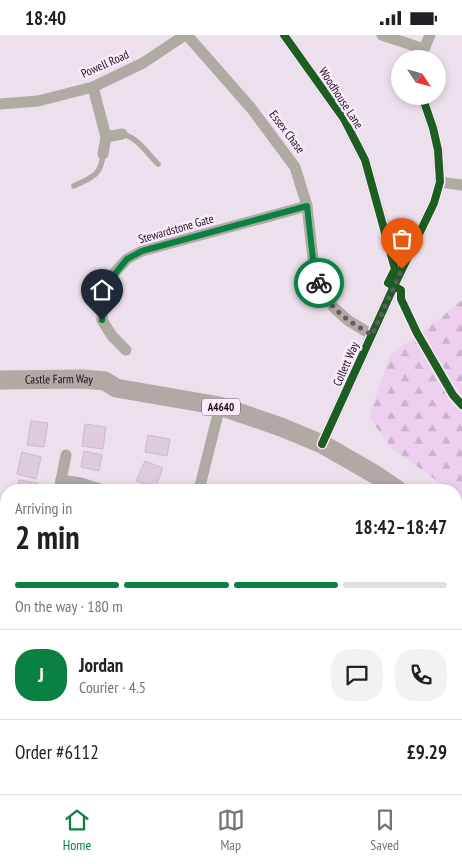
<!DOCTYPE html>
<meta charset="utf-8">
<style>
:root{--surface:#fff;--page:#f2f2f2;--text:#202124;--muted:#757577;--line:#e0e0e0;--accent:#0b8043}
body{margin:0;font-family:"PT Sans Narrow",sans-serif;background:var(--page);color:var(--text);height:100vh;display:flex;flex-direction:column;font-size:19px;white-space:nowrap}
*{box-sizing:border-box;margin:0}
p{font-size:16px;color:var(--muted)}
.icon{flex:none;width:28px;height:28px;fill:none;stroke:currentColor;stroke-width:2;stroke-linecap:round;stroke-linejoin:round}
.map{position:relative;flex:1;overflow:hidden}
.panel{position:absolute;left:0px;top:449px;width:462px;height:311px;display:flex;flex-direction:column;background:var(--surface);border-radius:20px 20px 0 0;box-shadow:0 2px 8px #0003}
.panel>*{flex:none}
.needle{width:32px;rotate:126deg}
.controls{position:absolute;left:391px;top:15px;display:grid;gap:10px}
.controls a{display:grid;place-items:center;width:55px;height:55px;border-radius:50%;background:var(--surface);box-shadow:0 2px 8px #0003;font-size:25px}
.pin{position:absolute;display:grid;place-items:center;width:42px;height:42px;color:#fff;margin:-51px -21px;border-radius:50% 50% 50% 0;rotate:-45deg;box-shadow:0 0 5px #0007}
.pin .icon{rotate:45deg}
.courier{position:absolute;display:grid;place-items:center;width:50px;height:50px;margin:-25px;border:4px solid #0b8043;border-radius:50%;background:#fff;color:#222;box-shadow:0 1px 6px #0007}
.summary em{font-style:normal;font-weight:600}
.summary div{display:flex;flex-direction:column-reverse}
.summary{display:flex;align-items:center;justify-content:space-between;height:85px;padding:0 15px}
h1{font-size:32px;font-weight:600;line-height:38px}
.bar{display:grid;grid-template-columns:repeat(4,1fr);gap:8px 5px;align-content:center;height:60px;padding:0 15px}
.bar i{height:6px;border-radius:4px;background:var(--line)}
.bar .on{background:var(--accent)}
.bar p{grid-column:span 4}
.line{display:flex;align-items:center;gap:12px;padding:0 15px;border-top:1px solid var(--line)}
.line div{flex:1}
.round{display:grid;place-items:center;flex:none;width:52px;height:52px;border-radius:20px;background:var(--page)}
.status{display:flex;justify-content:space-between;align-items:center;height:35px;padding:0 25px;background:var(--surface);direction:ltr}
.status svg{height:14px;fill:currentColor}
.tab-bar{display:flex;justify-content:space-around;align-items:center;height:70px;border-top:1px solid var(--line);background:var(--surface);font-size:14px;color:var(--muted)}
.tab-bar a{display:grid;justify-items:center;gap:2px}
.tab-bar .on{color:var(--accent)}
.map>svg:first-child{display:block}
.forest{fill:url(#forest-firs)}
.building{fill:#decbde;stroke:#c6bdc6}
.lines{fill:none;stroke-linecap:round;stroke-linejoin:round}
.lane{stroke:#b0aaa4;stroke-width:5.5}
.street{stroke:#b0aaa4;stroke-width:11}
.primary{stroke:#b2a9a5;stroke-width:19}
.cycleway-casing{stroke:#fde9fe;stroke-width:11}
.cycleway{stroke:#1b5e20;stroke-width:8}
.done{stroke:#625962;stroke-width:5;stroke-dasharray:0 9}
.route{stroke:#0b8043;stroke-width:6}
.labels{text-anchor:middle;stroke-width:5;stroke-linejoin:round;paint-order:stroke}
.shield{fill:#fde9fe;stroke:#5c525c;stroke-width:1}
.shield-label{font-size:11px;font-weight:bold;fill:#171117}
.street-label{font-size:12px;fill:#171117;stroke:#fde9fe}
</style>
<div class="status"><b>18:40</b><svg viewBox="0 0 49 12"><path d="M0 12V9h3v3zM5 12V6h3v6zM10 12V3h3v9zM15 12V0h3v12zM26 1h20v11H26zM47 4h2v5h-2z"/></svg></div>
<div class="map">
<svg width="462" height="759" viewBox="0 0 462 759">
<defs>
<pattern id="forest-firs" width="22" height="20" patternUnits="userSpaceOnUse" patternTransform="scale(1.25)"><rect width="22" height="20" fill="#efcff0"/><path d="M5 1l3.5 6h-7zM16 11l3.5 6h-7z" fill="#ccb1cd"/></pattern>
</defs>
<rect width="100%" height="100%" fill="#ece0ec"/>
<g class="forest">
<path d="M462,265V463L456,459V455H450L391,413L369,382L390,320L429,292Z"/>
<path d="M456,521L462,526V577L456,570Z"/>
</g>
<g class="building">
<path d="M31,386L48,388L44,412L27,410Z"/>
<path d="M85,389L106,392L103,414L82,411Z"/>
<path d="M148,400L170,404L167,421L145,417Z"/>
<path d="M84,416L102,420L99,436L81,432Z"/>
<path d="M22,417L41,422L36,444L17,439Z"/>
<path d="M145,426L163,433L155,454L136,446Z"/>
<path d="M19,445L38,448L37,455H17Z"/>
<path d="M4,495H6V514L0,513Z"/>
</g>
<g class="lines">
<g class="lane">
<path d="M122,99C137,102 147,118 158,129"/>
<path d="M74,151C92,142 101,141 103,119"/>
<path d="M0,747L6,744"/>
</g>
<g class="street">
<path d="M187,0L251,73L295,132L307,171L313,224L319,251L334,273L349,286L372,300"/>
<path d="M284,0L344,84L365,125L386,200L394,207L412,216"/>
<path d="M382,0L424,14"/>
<path d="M422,24L424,14L430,0"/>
<path d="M93,52L106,102L122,99"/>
<path d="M0,69L38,66L93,52L143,28L185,0"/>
<path d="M103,119L106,102"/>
<path d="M440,147L462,150"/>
<path d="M126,315L112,301L102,285L103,265L106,252L116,236L127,224L142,216L307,171"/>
<path d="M322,409L394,251L434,168L440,147L438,115L433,93L422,61"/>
<path d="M61,445L81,448L103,455"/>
<path d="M59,455L66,420"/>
<path d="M199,455L220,371"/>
<path d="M0,560L6,561"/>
<path d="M456,677L462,679"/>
<path d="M61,754L63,758"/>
<path d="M106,754L107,759"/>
<path d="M327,754L335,759"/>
</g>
<g class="primary">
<path id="s1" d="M0,345L83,344L105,346L116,353L220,371L281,392L322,409L376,440L398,455"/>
<path d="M456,483L462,487"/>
<path d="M456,506L462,510"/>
</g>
<defs>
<g id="cycleway">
<path d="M284,0L344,84L365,125L395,234L388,248L401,255V264L417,298L453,360L462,370"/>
<path d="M322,409L394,251L434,168L440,147L438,115L433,93L422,61"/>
</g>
</defs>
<use href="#cycleway" class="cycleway-casing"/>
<use href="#cycleway" class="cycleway"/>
</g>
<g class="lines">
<path class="done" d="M319,248V251L334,273L349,286L372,300L402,234"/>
<path class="route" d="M102,285L103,265L106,252L109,246L127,224L142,216L307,171L313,224L319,248"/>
</g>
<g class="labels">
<rect class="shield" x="202" y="363.5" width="38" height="17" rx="4"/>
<g class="shield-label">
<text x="221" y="376">A4640</text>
</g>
<g class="street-label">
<text transform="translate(105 29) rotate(-24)" y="4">Powell Road</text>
<text transform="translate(341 63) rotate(57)" y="4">Woodhouse Lane</text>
<text transform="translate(287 97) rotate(53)" y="4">Essex Chase</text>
<text transform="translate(176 194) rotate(-16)" y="4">Stewardstone Gate</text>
<text transform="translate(346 329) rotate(-66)" y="4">Collett Way</text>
<text dy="4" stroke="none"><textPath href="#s1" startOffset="59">Castle Farm Way</textPath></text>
</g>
</g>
</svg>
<div class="controls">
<a><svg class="needle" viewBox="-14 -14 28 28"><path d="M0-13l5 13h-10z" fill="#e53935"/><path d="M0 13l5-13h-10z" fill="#757577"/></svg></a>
</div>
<div class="pin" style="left:402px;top:234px;background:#ea580c"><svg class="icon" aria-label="bag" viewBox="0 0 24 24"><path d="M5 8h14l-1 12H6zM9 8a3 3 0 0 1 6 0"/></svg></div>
<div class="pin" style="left:102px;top:285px;background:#1f2937"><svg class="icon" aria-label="home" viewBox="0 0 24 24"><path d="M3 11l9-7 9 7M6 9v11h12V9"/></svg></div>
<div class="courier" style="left:319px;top:248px"><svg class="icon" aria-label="bike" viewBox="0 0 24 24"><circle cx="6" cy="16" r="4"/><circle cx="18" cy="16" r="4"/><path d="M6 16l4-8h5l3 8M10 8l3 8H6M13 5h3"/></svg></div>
<section class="panel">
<div class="summary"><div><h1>2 min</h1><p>Arriving in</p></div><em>18:42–18:47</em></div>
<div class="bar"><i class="on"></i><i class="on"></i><i class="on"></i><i></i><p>On the way · 180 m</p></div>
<div class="line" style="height:90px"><b class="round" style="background:var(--accent);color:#fff">J</b><div><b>Jordan</b><p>Courier · 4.5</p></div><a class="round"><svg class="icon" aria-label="chat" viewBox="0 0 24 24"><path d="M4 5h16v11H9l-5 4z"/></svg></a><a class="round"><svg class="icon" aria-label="phone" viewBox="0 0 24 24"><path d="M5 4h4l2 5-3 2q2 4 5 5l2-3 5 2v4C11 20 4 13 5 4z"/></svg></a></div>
<div class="line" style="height:65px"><div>Order #6112</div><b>£9.29</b></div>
</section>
</div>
<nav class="tab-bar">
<a class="on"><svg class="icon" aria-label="home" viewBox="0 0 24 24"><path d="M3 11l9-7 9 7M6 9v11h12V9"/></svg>Home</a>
<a><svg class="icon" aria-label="map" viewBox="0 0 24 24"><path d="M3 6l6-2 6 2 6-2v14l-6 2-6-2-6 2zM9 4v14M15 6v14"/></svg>Map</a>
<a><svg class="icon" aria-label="saved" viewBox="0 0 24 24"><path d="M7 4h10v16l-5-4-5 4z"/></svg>Saved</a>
</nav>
